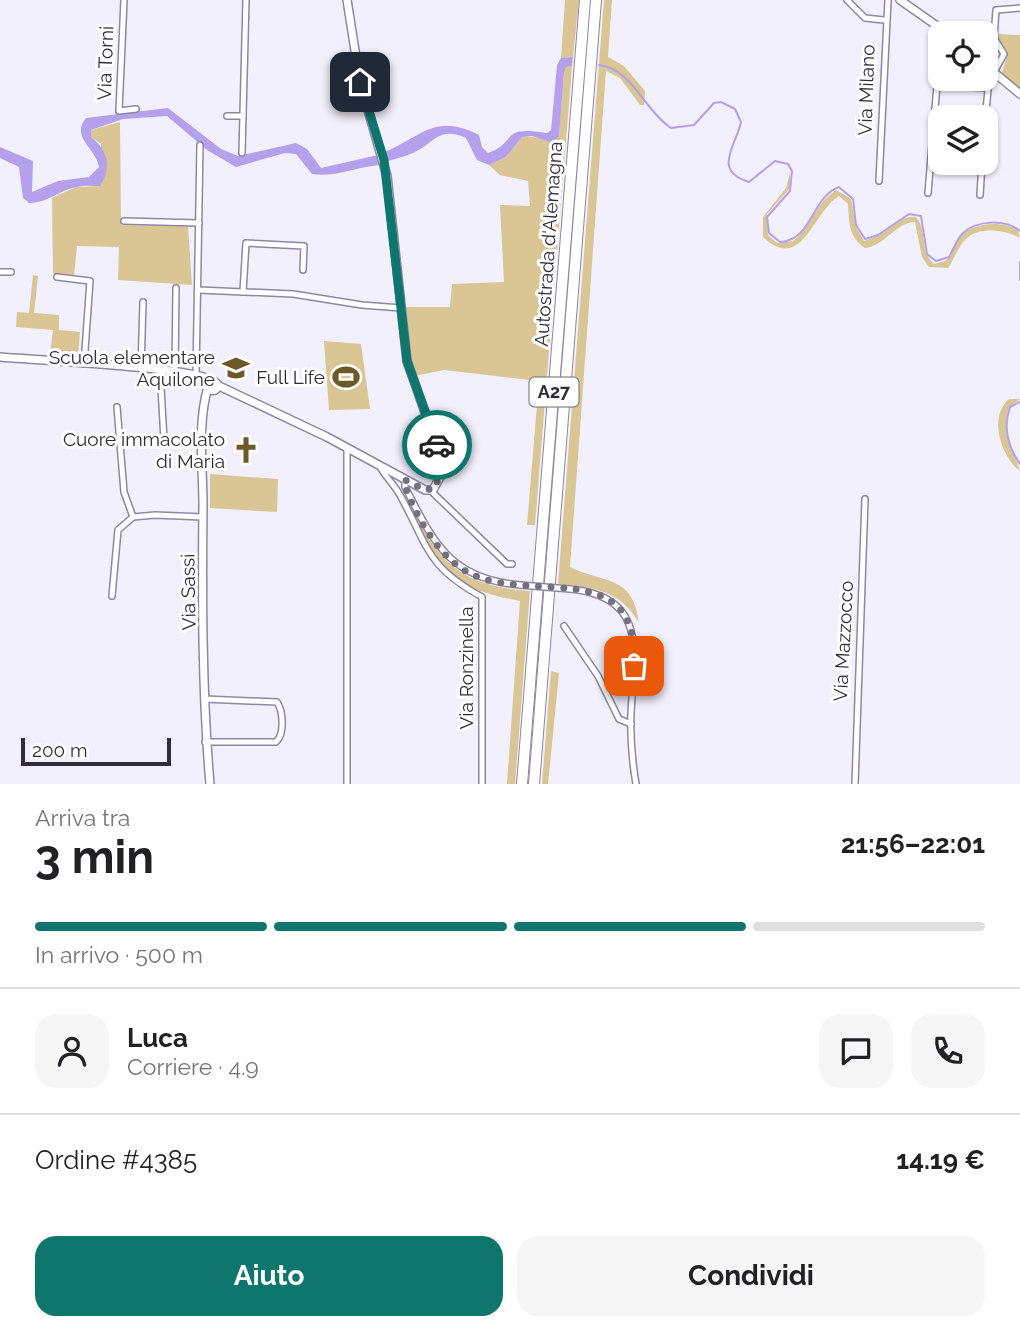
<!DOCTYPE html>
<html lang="it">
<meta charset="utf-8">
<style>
:root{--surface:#fff;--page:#f6f6f6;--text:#202124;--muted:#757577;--line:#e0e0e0;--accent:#0f766e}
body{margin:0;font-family:Raleway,sans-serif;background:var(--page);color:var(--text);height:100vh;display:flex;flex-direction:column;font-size:26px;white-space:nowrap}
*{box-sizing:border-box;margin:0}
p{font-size:23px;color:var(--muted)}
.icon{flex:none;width:38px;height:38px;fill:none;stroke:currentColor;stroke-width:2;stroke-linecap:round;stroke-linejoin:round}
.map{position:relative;height:784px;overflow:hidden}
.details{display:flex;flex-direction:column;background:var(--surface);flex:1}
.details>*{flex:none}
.buttons{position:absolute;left:928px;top:21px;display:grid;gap:14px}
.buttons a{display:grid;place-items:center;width:70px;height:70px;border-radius:14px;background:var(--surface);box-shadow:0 2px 5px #0004;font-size:35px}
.scale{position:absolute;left:21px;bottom:18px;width:150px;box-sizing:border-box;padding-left:7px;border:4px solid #2f2c38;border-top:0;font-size:19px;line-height:24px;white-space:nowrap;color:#2f2c38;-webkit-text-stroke:5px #fff;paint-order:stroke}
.pin{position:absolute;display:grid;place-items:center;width:60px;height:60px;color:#fff;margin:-30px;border-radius:14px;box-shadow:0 4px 10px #0006}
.courier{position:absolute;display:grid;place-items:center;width:70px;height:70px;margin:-35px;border:5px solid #0f766e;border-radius:50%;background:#fff;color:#222;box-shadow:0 2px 9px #0007}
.headline em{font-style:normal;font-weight:700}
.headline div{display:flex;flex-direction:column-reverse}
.headline{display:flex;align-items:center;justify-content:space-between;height:119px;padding:0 35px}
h1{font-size:46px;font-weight:700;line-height:52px}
.bar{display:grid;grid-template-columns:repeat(4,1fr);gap:10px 7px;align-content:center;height:84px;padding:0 35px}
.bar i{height:9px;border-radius:5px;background:var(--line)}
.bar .selected{background:var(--accent)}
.bar p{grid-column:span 4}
.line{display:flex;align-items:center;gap:18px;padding:0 35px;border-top:2px solid var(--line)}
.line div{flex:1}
.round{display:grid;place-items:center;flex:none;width:74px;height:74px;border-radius:21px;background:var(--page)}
.action{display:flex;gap:14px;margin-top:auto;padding:14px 35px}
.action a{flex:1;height:80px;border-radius:21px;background:var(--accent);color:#fff;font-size:28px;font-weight:700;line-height:80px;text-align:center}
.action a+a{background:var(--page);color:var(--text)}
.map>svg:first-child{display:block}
.green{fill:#dac594}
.water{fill:#b4a0eb}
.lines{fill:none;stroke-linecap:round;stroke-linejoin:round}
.stream{stroke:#b4a0eb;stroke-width:2}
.street-casing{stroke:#8e87a4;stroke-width:8}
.secondary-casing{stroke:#8e87a4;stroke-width:10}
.highway-casing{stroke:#8e87a4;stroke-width:12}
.street{stroke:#fff;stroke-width:5}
.secondary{stroke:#fff;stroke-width:7}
.highway{stroke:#fff;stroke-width:10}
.street-bridge-casing{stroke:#8e87a4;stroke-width:8;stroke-linecap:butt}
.street-bridge{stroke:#fff;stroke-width:5}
.done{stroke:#74717d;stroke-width:7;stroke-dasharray:0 12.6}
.route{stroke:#0f766e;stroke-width:9}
.labels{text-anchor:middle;stroke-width:6;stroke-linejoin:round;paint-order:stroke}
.shield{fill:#fff;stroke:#6d6b74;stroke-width:2}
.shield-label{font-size:18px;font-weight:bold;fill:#2f2c38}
.street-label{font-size:19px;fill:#2f2c38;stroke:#fff}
.poi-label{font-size:19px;fill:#2f2c38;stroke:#fff;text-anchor:end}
</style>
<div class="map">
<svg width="1020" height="784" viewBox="0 0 1020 784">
<rect width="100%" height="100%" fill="#f3f0fd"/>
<g class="green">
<path d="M565,0H579L573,57L561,58Z"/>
<path d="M604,0H612L608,57L624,66L645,91L644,105H640L620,78L606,71L570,567C604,584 633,574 639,623C621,590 592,587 558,584Z"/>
<path d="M996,34L1020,35V89L1002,73L1007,55Z"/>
<path d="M572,66L535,525H527L539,381L444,370L414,376L401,307H450L452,284L504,282L500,205L530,206L528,181L500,175L489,165L506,157L522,137C535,136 545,140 559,137L564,73L566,67Z"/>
<path d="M120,122L121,225L188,226L192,285L118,280L119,247L77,246L74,276L53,274L52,198L76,187L100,186L101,144L91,137V130Z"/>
<path d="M790,173V188L767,214L768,235L777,243L793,241L798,237L824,200L836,190L851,199L856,227L864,241C883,237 896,215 916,217C928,231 919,251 934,264L945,261C954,253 955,241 964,233C978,222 1003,221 1018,230L1020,238C1006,230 979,226 966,239C958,246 954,260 948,268L929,267L922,257L915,222C896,222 885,246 865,248C849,237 849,223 848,204L839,196C813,211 802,274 763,237V217L786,188Z"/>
<path d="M33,275L38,276L34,313L59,315V330L80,332L78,356L50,354L53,330L16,327L17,312L29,313Z"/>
<path d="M324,341L361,344L370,409L329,410Z"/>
<path d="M1009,399H1020L1008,409L1006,430L1020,471C1001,457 988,417 1009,399Z"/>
<path d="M210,474L278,479L277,512L210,508Z"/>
<path d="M412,507C440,567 465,586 530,591L515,784H507L520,601C465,591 418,570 412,507Z"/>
<path d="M551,671L559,673L548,784H542Z"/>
</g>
<g class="water">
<path d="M573,57L572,66L566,67L564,73L559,137L551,142L532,136L522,137L506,157L489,165L477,160L466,138C439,126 434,143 415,152C407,156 397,158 388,161L385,152C423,135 436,113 479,135L482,147L488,153C519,142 498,125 547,133L551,130L557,65L561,58Z"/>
<path d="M168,108L221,149L238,156L296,143L307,149L321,168L378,155L381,165C358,166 334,178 312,174L296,154L285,153L236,167L207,150L167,116L123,119L91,130V137C108,150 112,168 100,186C93,186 84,185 77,187C59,190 48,203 29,203L23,198L19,167L0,158V147L33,161L32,192L58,181L89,177L99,167C96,148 70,137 86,118Z"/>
</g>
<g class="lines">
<g class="stream">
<path d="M599,65C631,68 645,111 671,128L694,125L714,103L721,102L735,109L741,122C737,144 711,171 749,182L775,161L788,164L792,171L790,191L767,217L769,233L780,242C813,240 811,197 839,187L853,199L856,225L865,239L878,235L909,214L921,216L927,254L936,261L949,257C953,250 957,239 963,233C977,220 1006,219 1020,231"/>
<path d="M1020,262V280"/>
<path d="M1020,402L1010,407C1003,427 1008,447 1020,464"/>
</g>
<defs>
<g id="street">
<path d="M124,0L119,111L136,109"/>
<path d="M847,0L865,18L884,20"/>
<path d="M994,72L1004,54L994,38L996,10L1020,8"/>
<path d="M227,116H243"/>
<path d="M985,121L990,69"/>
<path d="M242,153L246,0"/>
<path d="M879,181L888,0"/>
<path d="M928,193L937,85L988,88"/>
<path d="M980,195L982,163"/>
<path d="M124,221L199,223"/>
<path d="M0,272H11"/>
<path d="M57,277L90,281L84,364"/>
<path d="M198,290L293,294L362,305L401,308"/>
<path d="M243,292L246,243L304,246L303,270"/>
<path d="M141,368L143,302"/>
<path d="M160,370L164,440"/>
<path d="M175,371L176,288"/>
<path d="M196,375L200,145"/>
<path d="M117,407L124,492L133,517L155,515L203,517"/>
<path d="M379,465C385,477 395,485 401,497C429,548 426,566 482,597V784"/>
<path d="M405,480V487C434,543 450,579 520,585"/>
<path d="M430,490L507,564H512"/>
<path d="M570,589C649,596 634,654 631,713C630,737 632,760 636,784"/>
<path d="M112,596L118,530L133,517"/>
<path d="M564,626L598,676L619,719L631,724"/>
<path d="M204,699L277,702C283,711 285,734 276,742H205"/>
<path d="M347,784V449"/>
<path d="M855,784L865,499"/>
</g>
<g id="secondary">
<path d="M900,0L947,33"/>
<path d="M985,65L1020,94"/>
<path d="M0,357C33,360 196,367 213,381"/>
<circle cx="213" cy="386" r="4.5"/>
<path d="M217,385L327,437L425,490H433L440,477V455L407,361L387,176L360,82L347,0"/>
<path d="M208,387C197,424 203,467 203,505C202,598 202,692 210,784"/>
</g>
<g id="highway">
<path d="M522,784L585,0"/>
<path d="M534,784L596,0"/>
</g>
</defs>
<use href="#street" class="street-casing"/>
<use href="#secondary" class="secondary-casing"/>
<use href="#highway" class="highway-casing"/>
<use href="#street" class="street"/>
<use href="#secondary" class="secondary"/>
<use href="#highway" class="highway"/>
<defs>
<path id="street-bridge" d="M520,585L570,589"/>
</defs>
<use href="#street-bridge" class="street-bridge-casing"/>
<use href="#street-bridge" class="street-bridge"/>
</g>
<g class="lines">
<path class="done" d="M437,445L441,471L435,488L425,490L405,480L404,484C416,516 438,557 469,573C532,605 640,554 634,666"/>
<path class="route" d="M360,82L384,160L407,361L437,445"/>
</g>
<defs>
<symbol id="school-bare" viewBox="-9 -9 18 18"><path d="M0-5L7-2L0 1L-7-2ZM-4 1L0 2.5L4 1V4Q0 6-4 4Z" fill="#6c5927" stroke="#fff" stroke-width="2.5" paint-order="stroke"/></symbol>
<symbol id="stadium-bare" viewBox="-9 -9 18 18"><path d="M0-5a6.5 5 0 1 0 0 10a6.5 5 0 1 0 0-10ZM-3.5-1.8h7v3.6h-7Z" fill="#6c5927" stroke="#fff" stroke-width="2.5" paint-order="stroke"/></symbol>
<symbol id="church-bare" viewBox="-9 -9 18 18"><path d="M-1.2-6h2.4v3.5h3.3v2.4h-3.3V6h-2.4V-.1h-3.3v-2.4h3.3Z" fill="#6c5927" stroke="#fff" stroke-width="2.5" paint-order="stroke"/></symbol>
</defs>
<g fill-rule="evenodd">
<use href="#school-bare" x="217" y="349" width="38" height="38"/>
<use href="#stadium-bare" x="327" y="358" width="38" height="38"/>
<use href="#church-bare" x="227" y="431" width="38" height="38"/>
</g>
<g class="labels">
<rect class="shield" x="529.5" y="377.5" width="49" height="29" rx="5"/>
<g class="shield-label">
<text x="554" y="398">A27</text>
</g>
<g class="street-label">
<text transform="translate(105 63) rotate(-88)" y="7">Via Torni</text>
<text transform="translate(866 90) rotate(-88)" y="7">Via Milano</text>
<text transform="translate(548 244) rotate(-86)" y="7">Autostrada d'Alemagna</text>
<text transform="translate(188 592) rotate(-91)" y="7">Via Sassi</text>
<text transform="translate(843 641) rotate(-87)" y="7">Via Mazzocco</text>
<text transform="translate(466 668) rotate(-90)" y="7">Via Ronzinella</text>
</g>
<g class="poi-label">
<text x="215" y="364">Scuola elementare<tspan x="215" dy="22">Aquilone</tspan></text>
<text x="325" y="384">Full Life</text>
<text x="225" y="446">Cuore immacolato<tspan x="225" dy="22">di Maria</tspan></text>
</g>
</g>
</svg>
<div class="buttons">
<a><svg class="icon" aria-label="locate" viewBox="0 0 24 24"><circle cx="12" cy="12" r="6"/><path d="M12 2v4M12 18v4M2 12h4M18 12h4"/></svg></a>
<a><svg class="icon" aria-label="layers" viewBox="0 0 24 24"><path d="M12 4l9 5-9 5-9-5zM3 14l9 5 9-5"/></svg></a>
</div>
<div class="scale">200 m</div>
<div class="pin" style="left:634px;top:666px;background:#ea580c"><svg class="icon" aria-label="bag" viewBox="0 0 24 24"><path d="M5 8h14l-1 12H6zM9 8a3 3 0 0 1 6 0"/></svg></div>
<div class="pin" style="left:360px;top:82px;background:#1f2937"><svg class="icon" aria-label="home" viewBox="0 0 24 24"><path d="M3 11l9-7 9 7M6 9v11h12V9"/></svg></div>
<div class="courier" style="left:437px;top:445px"><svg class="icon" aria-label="car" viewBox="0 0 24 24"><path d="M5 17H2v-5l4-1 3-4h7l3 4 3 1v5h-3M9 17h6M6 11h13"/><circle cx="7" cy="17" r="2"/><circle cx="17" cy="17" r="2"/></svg></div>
</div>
<section class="details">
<div class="headline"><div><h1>3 min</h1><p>Arriva tra</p></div><em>21:56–22:01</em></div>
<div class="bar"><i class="selected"></i><i class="selected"></i><i class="selected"></i><i></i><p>In arrivo · 500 m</p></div>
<div class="line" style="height:126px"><a class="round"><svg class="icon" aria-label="person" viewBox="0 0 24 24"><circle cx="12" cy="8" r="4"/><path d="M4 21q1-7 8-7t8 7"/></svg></a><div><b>Luca</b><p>Corriere · 4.9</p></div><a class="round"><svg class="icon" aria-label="chat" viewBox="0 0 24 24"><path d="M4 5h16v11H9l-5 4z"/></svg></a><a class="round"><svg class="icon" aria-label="phone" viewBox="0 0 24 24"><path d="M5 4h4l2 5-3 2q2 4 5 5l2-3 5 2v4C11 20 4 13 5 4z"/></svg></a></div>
<div class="line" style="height:91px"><div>Ordine #4385</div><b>14.19 €</b></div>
<div class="action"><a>Aiuto</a><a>Condividi</a></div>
</section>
